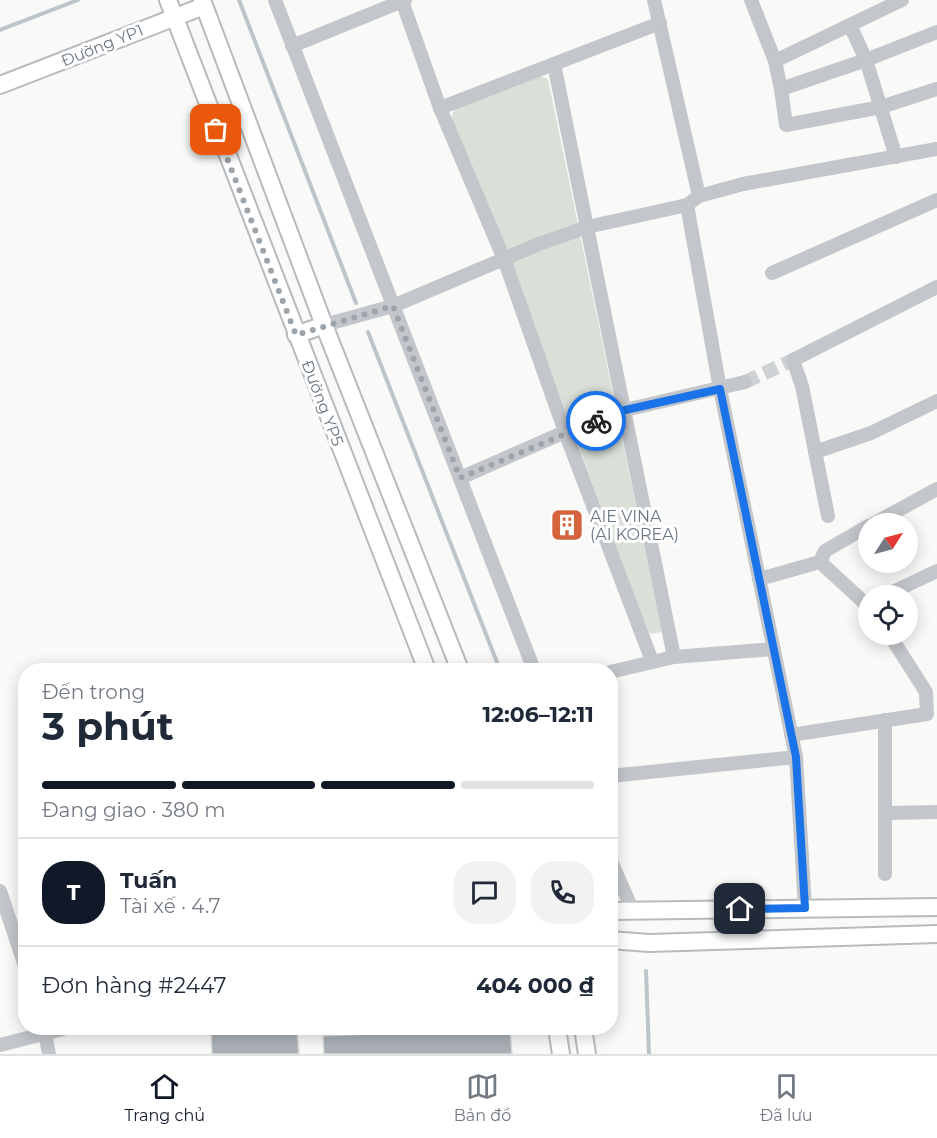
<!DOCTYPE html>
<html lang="vi">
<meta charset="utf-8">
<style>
:root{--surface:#fff;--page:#f2f2f3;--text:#1f2937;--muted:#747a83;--line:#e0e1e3;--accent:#111827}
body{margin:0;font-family:Montserrat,sans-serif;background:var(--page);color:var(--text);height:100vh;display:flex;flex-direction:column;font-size:22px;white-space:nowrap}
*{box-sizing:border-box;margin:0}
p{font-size:20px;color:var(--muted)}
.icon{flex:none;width:33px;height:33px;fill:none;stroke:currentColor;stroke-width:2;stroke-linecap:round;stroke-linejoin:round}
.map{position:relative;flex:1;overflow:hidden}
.drawer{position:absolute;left:18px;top:663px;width:600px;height:372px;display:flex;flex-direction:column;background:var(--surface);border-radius:24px;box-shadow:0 3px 15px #0003}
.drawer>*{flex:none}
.needle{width:39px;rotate:54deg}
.controls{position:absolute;left:858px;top:513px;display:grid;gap:12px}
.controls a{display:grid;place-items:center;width:60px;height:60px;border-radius:50%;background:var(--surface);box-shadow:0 3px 15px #0003;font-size:30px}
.pin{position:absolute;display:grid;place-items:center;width:51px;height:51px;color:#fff;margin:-26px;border-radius:12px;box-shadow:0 3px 9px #0006}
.courier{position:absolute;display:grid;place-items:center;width:60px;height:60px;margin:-30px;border:4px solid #1a73e8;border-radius:50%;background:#fff;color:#222;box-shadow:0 2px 8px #0007}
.headline em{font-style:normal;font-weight:700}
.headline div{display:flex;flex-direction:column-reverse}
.headline{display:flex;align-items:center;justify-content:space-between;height:102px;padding:0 24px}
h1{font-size:39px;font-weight:700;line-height:45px}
.bar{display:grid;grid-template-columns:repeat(4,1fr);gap:9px 6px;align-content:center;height:72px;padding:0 24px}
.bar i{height:8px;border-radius:4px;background:var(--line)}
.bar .on{background:var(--accent)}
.bar p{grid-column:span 4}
.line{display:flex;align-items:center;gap:15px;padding:0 24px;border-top:2px solid var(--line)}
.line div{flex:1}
.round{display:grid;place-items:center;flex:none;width:63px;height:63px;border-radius:24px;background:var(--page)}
.tab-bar{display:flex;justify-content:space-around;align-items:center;height:84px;border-top:2px solid var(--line);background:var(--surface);font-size:16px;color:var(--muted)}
.tab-bar a{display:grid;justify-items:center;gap:3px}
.tab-bar .on{color:var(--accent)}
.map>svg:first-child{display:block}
.green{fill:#dadfd8}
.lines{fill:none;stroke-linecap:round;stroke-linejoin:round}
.stream{stroke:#bcc5c9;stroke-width:4}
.building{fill:#aab1b6;stroke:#dadad9;stroke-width:1.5}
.minor-tunnel{stroke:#ced2d4;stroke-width:14;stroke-dasharray:14 7;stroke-linecap:butt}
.major-casing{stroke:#b7babe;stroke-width:20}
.minor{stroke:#c3c6ca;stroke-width:14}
.major{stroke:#fff;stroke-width:16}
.done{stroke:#9da5ac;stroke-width:6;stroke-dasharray:0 10.8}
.route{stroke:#1a73e8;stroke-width:8}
.labels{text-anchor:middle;stroke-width:6;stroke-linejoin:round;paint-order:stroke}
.street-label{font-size:16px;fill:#6b7884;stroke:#fff}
.poi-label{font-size:16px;fill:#6b7884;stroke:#fff;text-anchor:start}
</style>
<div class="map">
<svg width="937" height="1054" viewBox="0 0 937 1054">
<rect width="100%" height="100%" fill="#f9f9f7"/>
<path class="green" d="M538,75L548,79L662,632L650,634L640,612L523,297L451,120L454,109Z"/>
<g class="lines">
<g class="stream">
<path d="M239,0L356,303"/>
<path d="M0,30L78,0"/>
<path d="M368,332L500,670"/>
<path d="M646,971L649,1054"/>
</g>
</g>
<g class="building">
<path d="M260,1028H297L299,1054H212L211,1030Z"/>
<path d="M497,1028H510L512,1054H324L323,1036Z"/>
</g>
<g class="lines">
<path class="minor-tunnel" d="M745,382L793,360"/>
<defs>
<g id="major">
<path d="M168,0L427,670"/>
<path d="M202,0L324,325L460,670"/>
<path d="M0,85L204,6"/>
<path d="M296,335L324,325"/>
<path d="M610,911L937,907"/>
<path d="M610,940L649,943L937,934"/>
<path d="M557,1028L561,1054"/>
<path d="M583,1028L587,1054"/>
</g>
</defs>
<use href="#major" class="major-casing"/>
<g class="minor">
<path d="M275,0L534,670"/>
<path d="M654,0L699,196"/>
<path d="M751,0L775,61L902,0"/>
<path d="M402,1L440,108L504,259L565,432L652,661"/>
<path d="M292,46L405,0"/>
<path d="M775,61L781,89L866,60L850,25"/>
<path d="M554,64L674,657"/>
<path d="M781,89L786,125L881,107L937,89"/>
<path d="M440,108L660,23"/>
<path d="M896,157L866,60L937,32"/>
<path d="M772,273L937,200"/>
<path d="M324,325L393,306L539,244L587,227L687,205L699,196L743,184L937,149"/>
<path d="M815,452L871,433L937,401"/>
<path d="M460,478L565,432L625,410L745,382"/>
<path d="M828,516L802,386L793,360L937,287"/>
<path d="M873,524L937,489"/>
<path d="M820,562L825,551L868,526"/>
<path d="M759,579L820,562L868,606"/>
<path d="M884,596L937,571"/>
<path d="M610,672L674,657L774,649"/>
<path d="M791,735L927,714L926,692L889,634"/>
<path d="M796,757L805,908"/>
<path d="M610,776L796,757L720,389L687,205"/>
<path d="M885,813L937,812"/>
<path d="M610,859L633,911"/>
<path d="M885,874V720"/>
<path d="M0,891L26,969"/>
<path d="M44,1028L49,1054"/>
<path d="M0,1045L67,1028"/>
</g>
<use href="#major" class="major"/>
</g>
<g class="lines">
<path class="done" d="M216,130L296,335L393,306L460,478L596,421"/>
<path class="route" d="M596,421L625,410L720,389L796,757L805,908L740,909"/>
</g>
<defs>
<symbol id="building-square" viewBox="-11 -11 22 22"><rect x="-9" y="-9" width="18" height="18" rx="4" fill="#d3643d" stroke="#fff"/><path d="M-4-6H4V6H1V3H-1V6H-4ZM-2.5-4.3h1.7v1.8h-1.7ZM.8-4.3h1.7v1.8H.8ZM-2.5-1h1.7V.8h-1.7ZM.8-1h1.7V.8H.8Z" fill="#fff"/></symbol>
</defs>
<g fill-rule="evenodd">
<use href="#building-square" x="548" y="506" width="38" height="38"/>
</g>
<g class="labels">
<g class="street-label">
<text transform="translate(102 45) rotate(-22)" y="6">Đường YP1</text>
<text transform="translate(323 403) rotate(69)" y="6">Đường YP5</text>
</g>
<g class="poi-label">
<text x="590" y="522">AIE VINA<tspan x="590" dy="18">(AI KOREA)</tspan></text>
</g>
</g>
</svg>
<div class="controls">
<a><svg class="needle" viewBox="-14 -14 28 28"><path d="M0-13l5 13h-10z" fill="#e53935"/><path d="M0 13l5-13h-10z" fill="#747a83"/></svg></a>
<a><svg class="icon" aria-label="locate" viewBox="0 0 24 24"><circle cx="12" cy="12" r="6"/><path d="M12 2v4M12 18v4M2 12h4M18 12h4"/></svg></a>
</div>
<div class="pin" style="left:216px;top:130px;background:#ea580c"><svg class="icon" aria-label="bag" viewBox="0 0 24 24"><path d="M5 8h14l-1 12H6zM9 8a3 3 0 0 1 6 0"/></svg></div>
<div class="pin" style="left:740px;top:909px;background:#1f2937"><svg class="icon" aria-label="home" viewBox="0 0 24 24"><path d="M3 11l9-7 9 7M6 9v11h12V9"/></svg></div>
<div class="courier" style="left:596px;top:421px"><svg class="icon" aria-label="bike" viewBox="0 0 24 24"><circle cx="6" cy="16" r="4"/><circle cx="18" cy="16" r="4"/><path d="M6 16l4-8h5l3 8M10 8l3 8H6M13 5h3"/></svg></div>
<section class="drawer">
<div class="headline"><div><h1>3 phút</h1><p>Đến trong</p></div><em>12:06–12:11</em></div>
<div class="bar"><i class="on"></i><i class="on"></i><i class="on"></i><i></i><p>Đang giao · 380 m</p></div>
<div class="line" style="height:108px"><b class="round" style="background:var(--accent);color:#fff">T</b><div><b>Tuấn</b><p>Tài xế · 4.7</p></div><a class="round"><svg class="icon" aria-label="chat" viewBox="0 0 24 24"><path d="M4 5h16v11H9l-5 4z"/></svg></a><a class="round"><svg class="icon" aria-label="phone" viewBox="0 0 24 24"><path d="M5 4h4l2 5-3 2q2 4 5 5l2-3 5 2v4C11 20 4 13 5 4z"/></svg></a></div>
<div class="line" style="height:78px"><div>Đơn hàng #2447</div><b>404 000 ₫</b></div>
</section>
</div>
<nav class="tab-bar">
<a class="on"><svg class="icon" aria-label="home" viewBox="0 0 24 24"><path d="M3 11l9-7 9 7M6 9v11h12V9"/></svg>Trang chủ</a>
<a><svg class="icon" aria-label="map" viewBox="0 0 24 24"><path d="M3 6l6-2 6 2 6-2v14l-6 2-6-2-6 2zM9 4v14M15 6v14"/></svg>Bản đồ</a>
<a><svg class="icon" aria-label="saved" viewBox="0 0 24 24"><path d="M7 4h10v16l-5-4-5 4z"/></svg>Đã lưu</a>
</nav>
